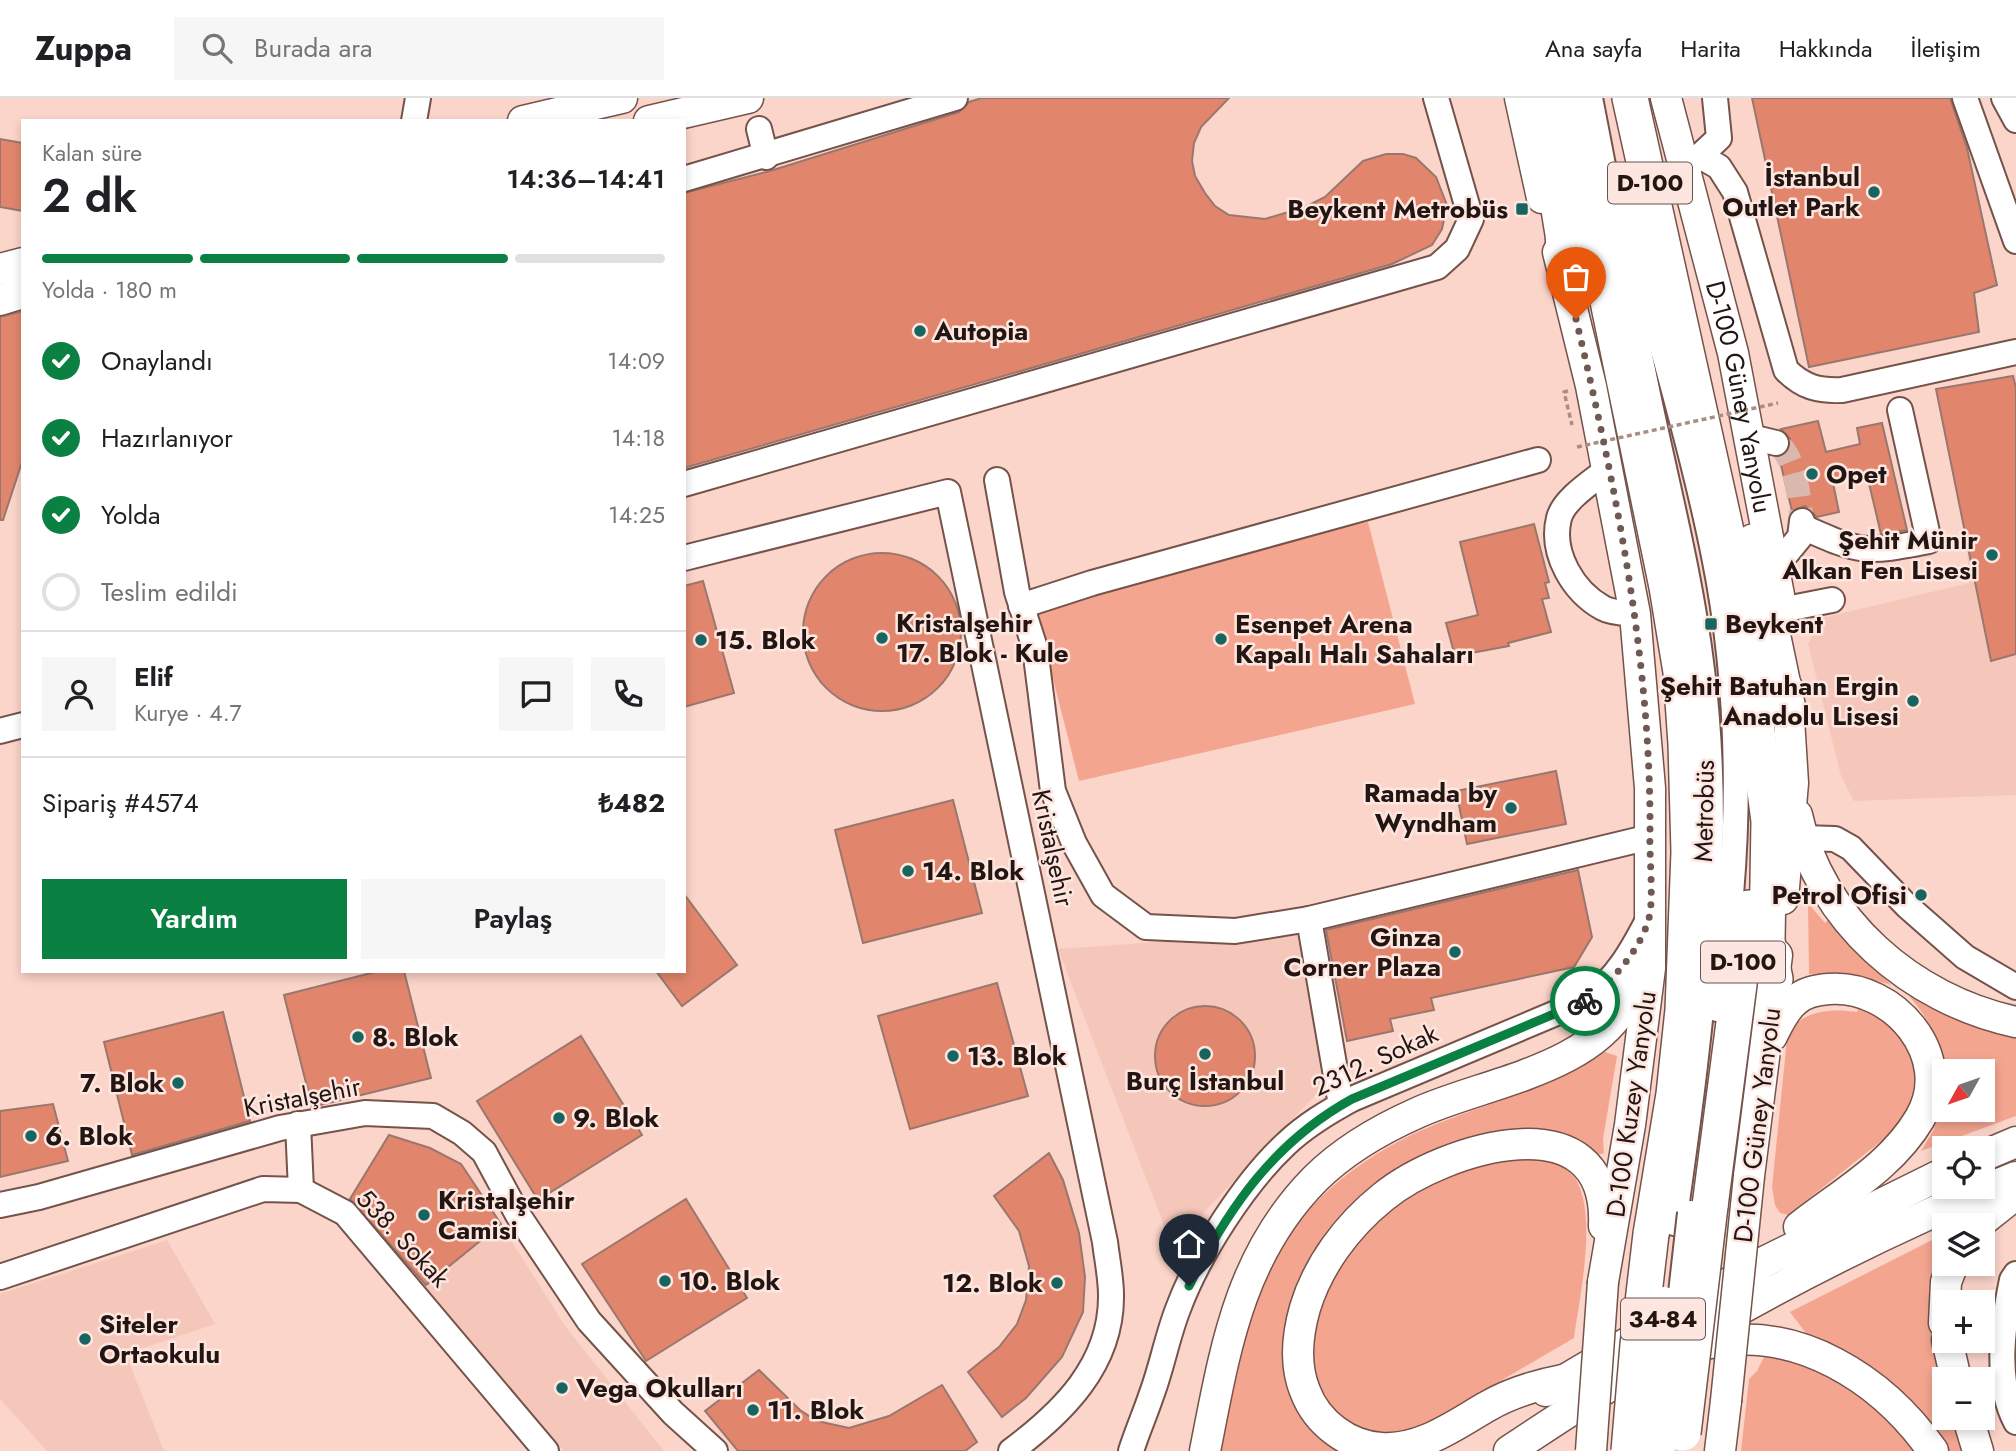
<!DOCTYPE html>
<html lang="tr">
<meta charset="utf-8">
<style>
:root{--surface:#fff;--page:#f6f6f6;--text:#202124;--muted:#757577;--line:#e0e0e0;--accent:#0b8043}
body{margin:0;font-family:Jost,sans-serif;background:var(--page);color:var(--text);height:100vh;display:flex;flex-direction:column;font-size:26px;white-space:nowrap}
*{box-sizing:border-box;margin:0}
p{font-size:23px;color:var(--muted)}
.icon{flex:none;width:38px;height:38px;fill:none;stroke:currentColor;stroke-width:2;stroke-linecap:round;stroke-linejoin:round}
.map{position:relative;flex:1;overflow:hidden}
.side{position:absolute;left:21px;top:21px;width:665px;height:854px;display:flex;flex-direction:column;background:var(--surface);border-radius:0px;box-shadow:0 4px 10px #0003}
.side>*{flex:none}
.needle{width:46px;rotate:230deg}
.controls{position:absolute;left:1932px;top:961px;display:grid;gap:14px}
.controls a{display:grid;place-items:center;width:63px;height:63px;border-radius:0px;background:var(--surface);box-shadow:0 4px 10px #0003;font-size:35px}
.pin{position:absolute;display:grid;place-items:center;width:60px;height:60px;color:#fff;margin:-72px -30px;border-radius:50% 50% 50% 0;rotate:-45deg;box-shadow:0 0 7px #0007}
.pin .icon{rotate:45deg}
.courier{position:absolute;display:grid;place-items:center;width:70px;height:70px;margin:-35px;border:5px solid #0b8043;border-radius:50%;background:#fff;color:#222;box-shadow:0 2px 9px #0007}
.headline em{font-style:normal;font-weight:600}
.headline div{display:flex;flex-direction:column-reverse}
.headline{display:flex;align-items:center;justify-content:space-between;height:119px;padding:0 21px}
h1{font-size:46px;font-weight:600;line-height:52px}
.bar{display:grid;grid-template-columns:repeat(4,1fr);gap:10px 7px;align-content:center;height:84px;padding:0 21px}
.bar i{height:9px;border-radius:5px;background:var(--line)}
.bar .current{background:var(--accent)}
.bar p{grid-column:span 4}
.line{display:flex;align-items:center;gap:18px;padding:0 21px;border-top:2px solid var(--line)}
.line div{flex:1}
.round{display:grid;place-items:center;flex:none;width:74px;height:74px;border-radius:0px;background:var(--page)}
ol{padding:0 21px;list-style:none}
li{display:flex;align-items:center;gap:21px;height:77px}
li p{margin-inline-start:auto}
li .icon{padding:7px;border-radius:50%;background:var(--accent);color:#fff;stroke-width:4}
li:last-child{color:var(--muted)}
li i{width:38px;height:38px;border:4px solid var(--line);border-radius:50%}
.primary-button{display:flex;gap:14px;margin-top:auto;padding:14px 21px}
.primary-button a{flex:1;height:80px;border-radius:0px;background:var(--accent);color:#fff;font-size:28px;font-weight:600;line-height:80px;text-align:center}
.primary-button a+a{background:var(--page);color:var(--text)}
header{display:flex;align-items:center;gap:42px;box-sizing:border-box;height:98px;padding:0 35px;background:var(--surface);border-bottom:2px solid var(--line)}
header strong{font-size:33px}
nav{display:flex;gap:38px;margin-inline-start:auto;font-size:24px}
.search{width:490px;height:63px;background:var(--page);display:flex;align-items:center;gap:18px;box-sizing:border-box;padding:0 24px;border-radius:0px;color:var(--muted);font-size:26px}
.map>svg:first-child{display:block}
.built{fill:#f5c7ba}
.green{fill:#f4a590}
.building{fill:#e1866d;stroke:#9a776e;stroke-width:2}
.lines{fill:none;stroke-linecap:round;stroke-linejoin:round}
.minor-tunnel{stroke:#dbb8ae;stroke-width:24;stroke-dasharray:24 12;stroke-linecap:butt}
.minor-casing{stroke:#74534a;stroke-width:28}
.major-casing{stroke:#74534a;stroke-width:33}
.highway-casing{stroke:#74534a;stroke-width:38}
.path{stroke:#aa8d85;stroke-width:3.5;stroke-dasharray:5 3.5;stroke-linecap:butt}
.minor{stroke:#fff;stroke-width:24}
.major{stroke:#fff;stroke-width:30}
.highway{stroke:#fff;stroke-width:35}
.minor-bridge-casing{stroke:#74534a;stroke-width:28;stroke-linecap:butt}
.major-bridge-casing{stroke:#74534a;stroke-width:33;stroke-linecap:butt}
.highway-bridge-casing{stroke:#74534a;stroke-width:38;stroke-linecap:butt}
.path-bridge{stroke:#aa8d85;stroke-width:3.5;stroke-dasharray:5 3.5;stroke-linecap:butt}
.minor-bridge{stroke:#fff;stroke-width:24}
.major-bridge{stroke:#fff;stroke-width:30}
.highway-bridge{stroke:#fff;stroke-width:35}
.done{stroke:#6f5952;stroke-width:7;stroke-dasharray:0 12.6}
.route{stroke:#0b8043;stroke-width:9}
.poi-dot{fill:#18645f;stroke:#fee6e0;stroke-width:2.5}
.labels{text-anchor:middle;stroke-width:5;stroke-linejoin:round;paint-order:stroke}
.shield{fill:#fee6e0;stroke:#655450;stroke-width:2}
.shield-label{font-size:24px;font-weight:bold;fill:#231612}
.poi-label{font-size:26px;font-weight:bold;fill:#231612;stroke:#fee6e0;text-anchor:start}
.street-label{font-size:26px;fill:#231612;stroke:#fee6e0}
</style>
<header>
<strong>Zuppa</strong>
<div class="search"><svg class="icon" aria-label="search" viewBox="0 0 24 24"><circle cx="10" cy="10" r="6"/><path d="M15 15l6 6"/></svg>Burada ara</div>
<nav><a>Ana sayfa</a><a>Harita</a><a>Hakkında</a><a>İletişim</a></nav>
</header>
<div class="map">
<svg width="2016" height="1353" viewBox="0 0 2016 1353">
<rect width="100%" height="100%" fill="#fcd5ca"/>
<g class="built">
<path d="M2016,277V697L1854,703L1841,678L1808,546L1822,520L1969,485L1966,429L1936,291Z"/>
<path d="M1302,834L1327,985L1172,1148L1058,851Z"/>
<path d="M501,1126L565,1228L664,1353H564L422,1190Z"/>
<path d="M167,1142L215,1226L126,1256L164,1353H47L0,1301V1196Z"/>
</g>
<g class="green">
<path d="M1368,424L1415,606L1079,683L1030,490Z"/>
<path d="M1808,805L1825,825L1828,822L1891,887L1864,879L1809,876Z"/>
<path d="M1909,898L1980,930L2016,939V1018L1921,1053L1934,1031L1944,998V1012H1983V973H1946C1941,942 1929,922 1909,898Z"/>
<path d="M1859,907L1893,925L1914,957L1915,1004L1884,1048L1880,1044L1788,1117L1780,1115L1775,1107L1772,1089L1787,941C1797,912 1830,910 1857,914Z"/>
<path d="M1605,954L1617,958L1603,1041L1604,1055L1594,1058L1562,1041L1374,1090L1286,1280C1298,1316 1309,1333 1342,1353H1218C1229,1307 1236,1258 1250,1213C1279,1122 1352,1059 1439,1025C1494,1003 1555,988 1605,954Z"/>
<path d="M1512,1059C1531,1060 1548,1059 1564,1069C1604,1094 1579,1200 1574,1240L1413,1334L1393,1339L1347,1329L1312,1291L1309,1235L1336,1168L1390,1108L1457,1071Z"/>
<path d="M1942,1137L1944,1320H1958L1967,1353H1946L1808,1238L1790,1214Z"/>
<path d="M1766,1255L1793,1261L1855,1288L1921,1353H1741L1749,1281L1757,1273Z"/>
</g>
<g class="building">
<path d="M982,0H1229L1201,29L1194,45L1192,63L1195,78L1205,95L1215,108L1229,117L1265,121L1305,109L1325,99L1363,63L1386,56H1403L1416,60L1436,79L1447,107L1442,131L1432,147L1392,166L684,370V95L770,73L959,14L969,4Z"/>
<path d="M1752,0H1950L1967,50L1997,187L1974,195L1979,234L1809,269Z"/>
<path d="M0,41L23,45V113L0,109Z"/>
<path d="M23,213V361L3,422H0V219Z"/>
<path d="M2013,278L2016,290V556L1991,563L1936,291Z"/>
<path d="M1818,323L1826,354L1860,346L1857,330L1882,325L1907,432L1881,436L1867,377L1833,385L1839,414L1817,419L1805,408L1792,413L1779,359L1787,355L1790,341L1781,331Z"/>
<path d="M1534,426L1549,484L1545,485L1549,500L1542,501L1551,534L1508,545L1509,548L1455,558L1446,525L1478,517L1460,444Z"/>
<circle cx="882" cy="534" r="79"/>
<path d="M703,483L734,595L684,609V488Z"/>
<path d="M1556,673L1566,726L1467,746L1456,693Z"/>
<path d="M953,702L982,815L863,845L835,732Z"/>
<path d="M1578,772L1592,839L1574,869L1431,900L1434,912L1390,921L1393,933L1347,943L1326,832Z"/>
<path d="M684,796L737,867L682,908L656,873H684Z"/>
<path d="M379,873H404L431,980L312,1009L284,897Z"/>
<path d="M997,885L1028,998L910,1031L878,918Z"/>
<circle cx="1205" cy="958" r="50"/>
<path d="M223,914L250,1023L132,1057L104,944Z"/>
<path d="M581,938L642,1037L538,1102L477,1003Z"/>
<path d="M53,1006L68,1063L0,1079V1013Z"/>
<path d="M389,1037L430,1050L461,1066L501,1126L426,1187L350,1101Z"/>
<path d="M1049,1055L1063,1082L1079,1135L1085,1179L1083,1214L1062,1259L1026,1300L1002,1319L968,1274L999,1249L1017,1226L1026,1202L1029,1168L1019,1133L994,1098Z"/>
<path d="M686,1101L747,1200L646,1263L582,1166Z"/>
<path d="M759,1272L800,1312L817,1323L849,1330L889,1318L942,1287L977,1344L965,1353H738L705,1313Z"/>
</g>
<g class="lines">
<path class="minor-tunnel" d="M1776,345C1797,359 1798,399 1802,423"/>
<defs>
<g id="minor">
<path d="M1590,0C1611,107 1630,214 1653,320C1671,404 1692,487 1702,572C1725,757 1700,942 1674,1125"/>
<path d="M1965,0L2016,143"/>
<path d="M2004,0L2016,22"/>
<path d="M414,23L418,0"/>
<path d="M759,31L766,59"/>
<path d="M1700,58L1719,69L1735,94L1786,272C1803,289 1818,293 1842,292L2016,254"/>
<path d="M1689,68L1719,40L1715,0"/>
<path d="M684,81L955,0"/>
<path d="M1628,113C1654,229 1691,342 1714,458C1744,607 1741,761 1717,911"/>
<path d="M1751,339L1776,345"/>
<path d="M1608,371C1593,383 1564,401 1559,420C1550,456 1574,494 1603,510C1612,515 1626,515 1635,516"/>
<path d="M997,382L1017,494L1035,550L1053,693L1074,745L1103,797L1146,829L1235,833L1309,821L1650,739"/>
<path d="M684,386L1437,169L1457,151L1471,121L1436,0"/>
<path d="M1803,429C1862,456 1866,455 1929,443L1900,312"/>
<path d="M684,460L948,394L1105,1144C1107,1161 1111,1180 1111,1197C1112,1267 1062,1315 1011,1353"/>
<path d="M1776,468L1800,439L1802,423"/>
<path d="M1021,508L1092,485L1538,362"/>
<path d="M1781,512L1832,502"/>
<path d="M0,633L23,627"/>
<path d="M1802,740L1835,741L1851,750L1907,808L1965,859L2016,889"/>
<path d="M1309,821L1341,1007"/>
<path d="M298,1026L301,1092"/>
<path d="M0,1107L39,1099L280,1030L365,1015L433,1018L462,1035L484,1054L518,1117L589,1223L673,1315L715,1353"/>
<path d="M2016,1176L2012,1182C2003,1226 1994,1282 2016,1324"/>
<path d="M0,1179L263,1091L301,1092L345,1115L546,1353"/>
<path d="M1131,1353C1137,1334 1145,1316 1151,1298C1162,1269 1167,1239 1178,1211C1198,1157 1244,1085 1286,1046C1306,1027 1328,1014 1352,1001L1587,902C1617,880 1632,853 1649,820"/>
</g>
<g id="major">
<path d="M1520,0L1542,100"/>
<path id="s1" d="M1666,0L1733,255L1779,497"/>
<path d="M523,23L622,0"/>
<path d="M649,23L748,0"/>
<path d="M1558,154L1591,288L1635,516L1650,690V870L1630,1027L1603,1184"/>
<path d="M0,171L23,165"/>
<path d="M0,202L23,195"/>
<path d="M1797,717C1819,822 1912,902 2016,924"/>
<path d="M1783,801L1793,685L1787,589"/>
<path d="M1772,938C1778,926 1784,912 1795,903C1804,894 1816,892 1829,891C1894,886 1956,959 1920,1020C1892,1068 1842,1095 1799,1129"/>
<path d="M1983,1058L2016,1044"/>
<path d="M1749,1078L1777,857"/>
<path d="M1977,1127L2016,1096"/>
<path d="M1944,1225L1946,1184L1953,1166"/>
<path d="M1947,1242L1956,1281"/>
<path d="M1706,1246C1797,1225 1883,1282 1933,1353"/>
<path d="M1563,1282C1537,1287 1512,1294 1488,1308C1456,1326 1421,1353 1381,1350C1348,1348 1317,1325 1305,1293C1294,1266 1297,1238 1305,1210C1318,1167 1347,1128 1383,1099C1443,1050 1610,998 1604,1128"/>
<path d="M1546,1293L1766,1163L1944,1075"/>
<path d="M1968,1320L1978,1353"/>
<path d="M1205,1353C1225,1252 1239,1158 1315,1081C1343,1053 1381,1031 1417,1015C1482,985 1595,972 1628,900C1633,890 1635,876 1638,865"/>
<path d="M1509,1353C1667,1247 1839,1150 2016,1079"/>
<path d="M1720,1353L1726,1303"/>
</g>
<g id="highway">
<path d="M1541,0L1563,136L1566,177"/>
<path d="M1566,0L1667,489L1681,574L1686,646L1689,754L1683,912L1674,996L1651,1136"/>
<path d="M1630,0L1737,483L1769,723L1767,843L1775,881"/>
<path d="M1753,444L1788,611"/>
<path d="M1710,1108L1749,810"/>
</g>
</defs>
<use href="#minor" class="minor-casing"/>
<use href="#major" class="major-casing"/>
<use href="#highway" class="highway-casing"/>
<path class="path" d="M1568,293L1564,294L1572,327"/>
<use href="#minor" class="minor"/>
<use href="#major" class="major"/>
<use href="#highway" class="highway"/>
<defs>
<g id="minor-bridge">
<path d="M1664,1346L1690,1115"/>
<path d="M1648,1353L1664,1201"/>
</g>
<g id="major-bridge">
<path d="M1726,1303L1749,1078"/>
<path d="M1591,1353L1603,1184"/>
</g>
<g id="highway-bridge">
<path d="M1683,1335L1710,1108"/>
<path d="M1629,1353L1638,1247L1651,1136"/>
</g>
</defs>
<use href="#minor-bridge" class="minor-bridge-casing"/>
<use href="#major-bridge" class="major-bridge-casing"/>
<use href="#highway-bridge" class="highway-bridge-casing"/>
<path class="path-bridge" d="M1577,349L1778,305"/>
<use href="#minor-bridge" class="minor-bridge"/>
<use href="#major-bridge" class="major-bridge"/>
<use href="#highway-bridge" class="highway-bridge"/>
</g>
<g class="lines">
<path class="done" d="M1576,221C1616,390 1651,562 1650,735C1649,757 1654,801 1649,820C1641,851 1611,886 1585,903"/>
<path class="route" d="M1189,1188C1229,1109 1274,1044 1352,1001L1585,903"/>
</g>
<g class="poi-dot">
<circle cx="1874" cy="94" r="7"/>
<rect x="1515" y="104" width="14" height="14" rx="3.5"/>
<circle cx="920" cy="233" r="7"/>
<circle cx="1812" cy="376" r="7"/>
<circle cx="1992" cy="457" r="7"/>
<rect x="1704" y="519" width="14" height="14" rx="3.5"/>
<circle cx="882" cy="540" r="7"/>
<circle cx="1221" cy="541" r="7"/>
<circle cx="701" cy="542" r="7"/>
<circle cx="1913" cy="603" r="7"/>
<circle cx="1511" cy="710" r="7"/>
<circle cx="908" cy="773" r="7"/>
<circle cx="1921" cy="797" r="7"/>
<circle cx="1455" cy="854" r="7"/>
<circle cx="358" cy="939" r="7"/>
<circle cx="1205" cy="956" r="7"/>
<circle cx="953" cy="958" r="7"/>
<circle cx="178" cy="985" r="7"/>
<circle cx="559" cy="1020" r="7"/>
<circle cx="31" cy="1038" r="7"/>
<circle cx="424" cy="1117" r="7"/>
<circle cx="665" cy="1183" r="7"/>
<circle cx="1057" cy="1185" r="7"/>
<circle cx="85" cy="1241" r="7"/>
<circle cx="562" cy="1290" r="7"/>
<circle cx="753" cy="1312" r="7"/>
</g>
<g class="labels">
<g class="shield">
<rect x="1608" y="64.5" width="84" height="41" rx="5"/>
<rect x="1701" y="843.5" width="84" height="41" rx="5"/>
<rect x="1621" y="1200.5" width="84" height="41" rx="5"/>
</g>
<g class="shield-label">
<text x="1650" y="93">D-100</text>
<text x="1743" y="872">D-100</text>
<text x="1663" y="1229">34-84</text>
</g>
<g class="poi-label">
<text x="1860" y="88" text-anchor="end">İstanbul<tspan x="1860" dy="30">Outlet Park</tspan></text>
<text x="1508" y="120" text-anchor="end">Beykent Metrobüs</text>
<text x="934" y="242">Autopia</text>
<text x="1826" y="385">Opet</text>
<text x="1978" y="451" text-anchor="end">Şehit Münir<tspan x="1978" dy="30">Alkan Fen Lisesi</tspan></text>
<text x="896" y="534">Kristalşehir<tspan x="896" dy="30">17. Blok - Kule</tspan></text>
<text x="1235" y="535">Esenpet Arena<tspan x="1235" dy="30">Kapalı Halı Sahaları</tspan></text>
<text x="1725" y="535">Beykent</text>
<text x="715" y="551">15. Blok</text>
<text x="1899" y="597" text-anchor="end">Şehit Batuhan Ergin<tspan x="1899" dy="30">Anadolu Lisesi</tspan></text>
<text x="1497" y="704" text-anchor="end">Ramada by<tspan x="1497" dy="30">Wyndham</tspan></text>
<text x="922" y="782">14. Blok</text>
<text x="1907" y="806" text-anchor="end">Petrol Ofisi</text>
<text x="1441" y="848" text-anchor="end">Ginza<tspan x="1441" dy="30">Corner Plaza</tspan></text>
<text x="372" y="948">8. Blok</text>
<text x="967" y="967">13. Blok</text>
<text x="1205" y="992" text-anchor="middle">Burç İstanbul</text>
<text x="164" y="994" text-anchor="end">7. Blok</text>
<text x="573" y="1029">9. Blok</text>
<text x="45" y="1047">6. Blok</text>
<text x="438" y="1111">Kristalşehir<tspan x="438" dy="30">Camisi</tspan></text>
<text x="679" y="1192">10. Blok</text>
<text x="1043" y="1194" text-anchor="end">12. Blok</text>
<text x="99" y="1235">Siteler<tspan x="99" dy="30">Ortaokulu</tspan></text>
<text x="576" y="1299">Vega Okulları</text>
<text x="767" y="1321">11. Blok</text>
</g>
<g class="street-label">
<text dy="9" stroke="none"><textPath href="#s1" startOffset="308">D-100 Güney Yanyolu</textPath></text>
<text transform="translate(1704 713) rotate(-89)" y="9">Metrobüs</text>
<text transform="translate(1053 750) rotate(78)" y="9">Kristalşehir</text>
<text transform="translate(1375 962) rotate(-25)" y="9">2312. Sokak</text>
<text transform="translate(302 999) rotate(-11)" y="9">Kristalşehir</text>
<text transform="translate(1631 1006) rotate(-82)" y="9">D-100 Kuzey Yanyolu</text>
<text transform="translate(1757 1027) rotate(-83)" y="9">D-100 Güney Yanyolu</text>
<text transform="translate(403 1140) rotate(47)" y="9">538. Sokak</text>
</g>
</g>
</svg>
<div class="controls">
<a><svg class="needle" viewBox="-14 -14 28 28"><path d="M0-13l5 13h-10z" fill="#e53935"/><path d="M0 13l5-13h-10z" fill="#757577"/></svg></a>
<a><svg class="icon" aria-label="locate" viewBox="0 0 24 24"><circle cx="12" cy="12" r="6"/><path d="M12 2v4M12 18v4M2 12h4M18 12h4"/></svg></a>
<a><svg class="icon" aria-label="layers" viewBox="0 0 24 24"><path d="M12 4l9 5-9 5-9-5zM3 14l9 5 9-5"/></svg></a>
<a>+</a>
<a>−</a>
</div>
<div class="pin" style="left:1576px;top:221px;background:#ea580c"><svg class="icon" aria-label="bag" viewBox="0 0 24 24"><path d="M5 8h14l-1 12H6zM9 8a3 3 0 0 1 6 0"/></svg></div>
<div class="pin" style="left:1189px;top:1188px;background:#1f2937"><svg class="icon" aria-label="home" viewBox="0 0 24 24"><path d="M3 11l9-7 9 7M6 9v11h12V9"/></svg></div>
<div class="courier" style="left:1585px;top:903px"><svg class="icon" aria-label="bike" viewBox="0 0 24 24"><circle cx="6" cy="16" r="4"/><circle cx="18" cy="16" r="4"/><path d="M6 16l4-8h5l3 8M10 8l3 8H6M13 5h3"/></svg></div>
<section class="side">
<div class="headline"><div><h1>2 dk</h1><p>Kalan süre</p></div><em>14:36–14:41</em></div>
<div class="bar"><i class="current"></i><i class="current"></i><i class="current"></i><i></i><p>Yolda · 180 m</p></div>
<ol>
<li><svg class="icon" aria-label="check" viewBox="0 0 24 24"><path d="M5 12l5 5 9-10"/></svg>Onaylandı<p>14:09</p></li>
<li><svg class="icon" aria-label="check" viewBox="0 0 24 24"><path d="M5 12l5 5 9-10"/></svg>Hazırlanıyor<p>14:18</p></li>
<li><svg class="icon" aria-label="check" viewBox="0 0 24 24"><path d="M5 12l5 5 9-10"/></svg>Yolda<p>14:25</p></li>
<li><i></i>Teslim edildi</li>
</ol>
<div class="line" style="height:126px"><a class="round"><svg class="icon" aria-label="person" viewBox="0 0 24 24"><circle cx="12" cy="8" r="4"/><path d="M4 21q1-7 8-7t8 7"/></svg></a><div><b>Elif</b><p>Kurye · 4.7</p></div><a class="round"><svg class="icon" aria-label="chat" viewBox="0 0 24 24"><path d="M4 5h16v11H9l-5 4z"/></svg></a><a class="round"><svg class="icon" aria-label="phone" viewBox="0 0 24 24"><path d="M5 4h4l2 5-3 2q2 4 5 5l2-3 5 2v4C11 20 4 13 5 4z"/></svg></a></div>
<div class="line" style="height:91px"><div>Sipariş #4574</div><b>₺482</b></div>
<div class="primary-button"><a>Yardım</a><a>Paylaş</a></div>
</section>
</div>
